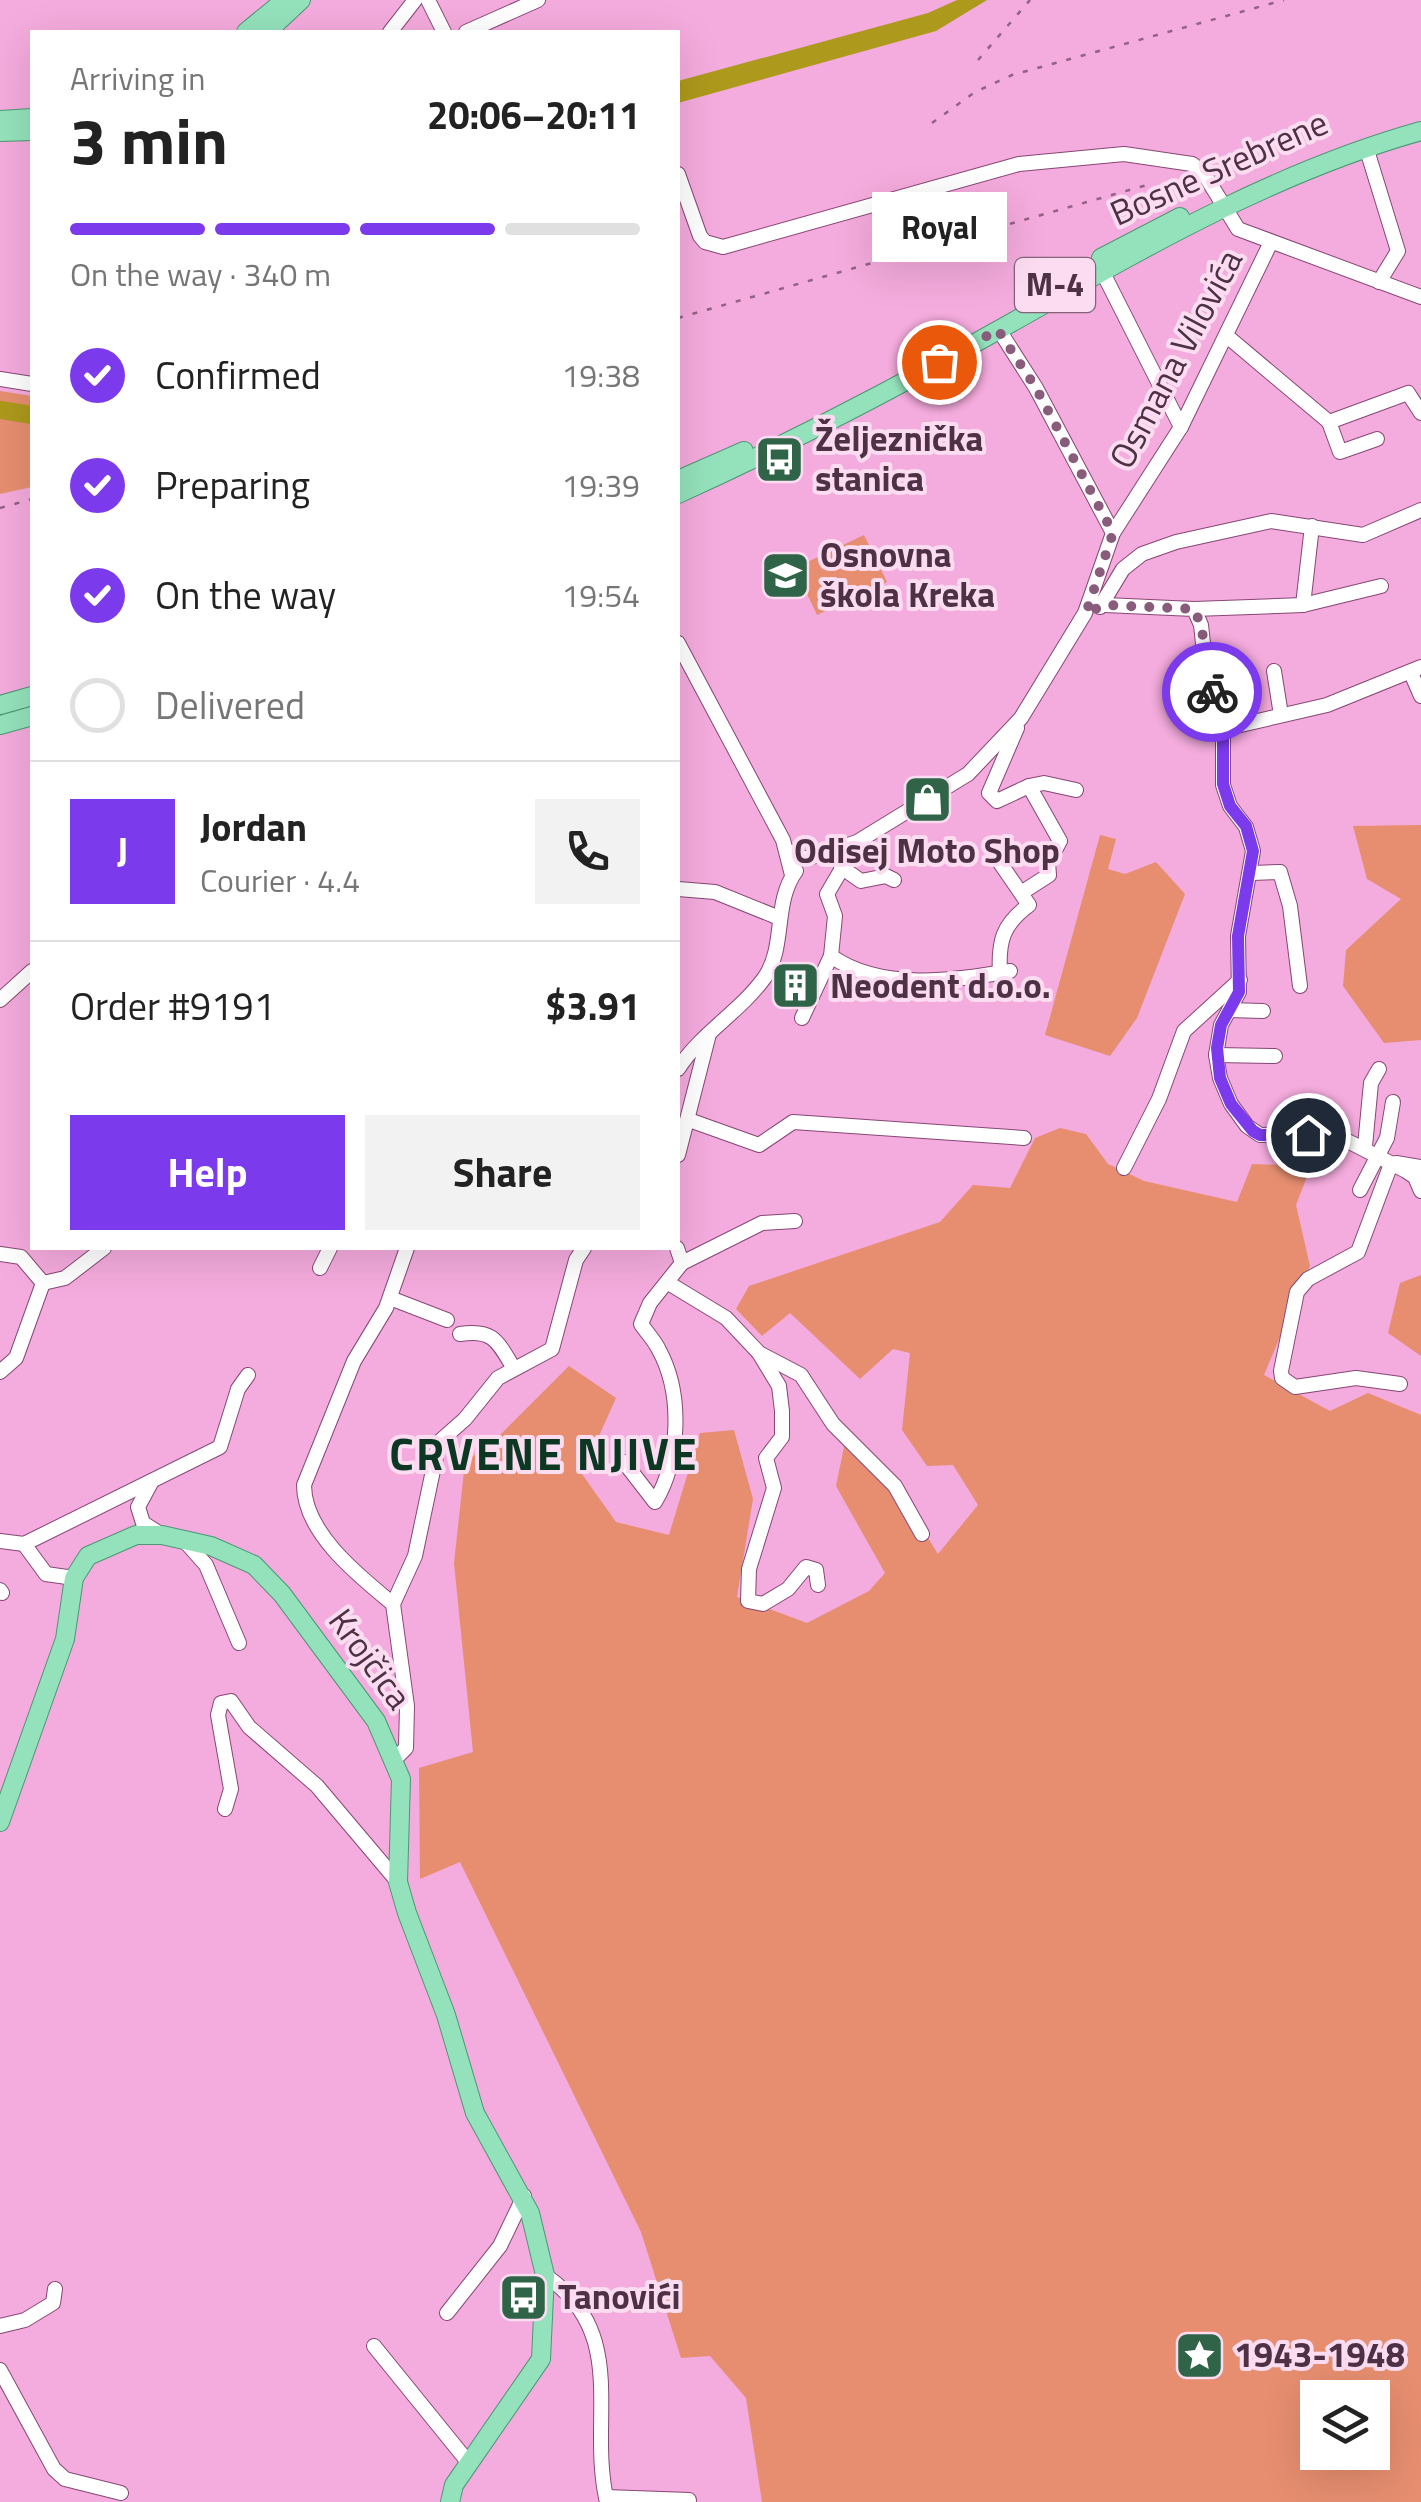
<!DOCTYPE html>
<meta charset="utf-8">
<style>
:root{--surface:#fff;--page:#f2f2f2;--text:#222;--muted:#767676;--line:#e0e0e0;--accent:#7c3aed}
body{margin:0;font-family:"Titillium Web",sans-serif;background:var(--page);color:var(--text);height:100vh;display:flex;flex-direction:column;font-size:38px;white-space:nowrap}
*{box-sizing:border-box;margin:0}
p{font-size:32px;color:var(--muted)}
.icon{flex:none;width:55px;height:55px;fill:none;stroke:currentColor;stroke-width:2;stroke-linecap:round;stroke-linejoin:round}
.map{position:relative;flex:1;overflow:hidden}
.side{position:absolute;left:30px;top:30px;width:650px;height:1220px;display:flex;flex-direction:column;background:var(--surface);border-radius:0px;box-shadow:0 10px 40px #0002}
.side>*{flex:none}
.tools{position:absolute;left:1300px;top:2380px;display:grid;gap:20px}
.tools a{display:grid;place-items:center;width:90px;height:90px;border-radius:0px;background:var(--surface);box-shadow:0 10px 40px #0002;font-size:50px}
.pin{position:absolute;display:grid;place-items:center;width:85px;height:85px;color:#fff;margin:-42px;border:5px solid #fff;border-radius:50%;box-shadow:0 2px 10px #0007}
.courier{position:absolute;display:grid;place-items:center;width:100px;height:100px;margin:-50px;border:8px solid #7c3aed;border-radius:50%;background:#fff;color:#222;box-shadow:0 2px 12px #0007}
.bubble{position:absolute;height:70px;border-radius:0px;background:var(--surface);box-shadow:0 10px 40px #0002;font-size:32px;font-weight:700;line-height:70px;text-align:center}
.head em{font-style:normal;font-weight:700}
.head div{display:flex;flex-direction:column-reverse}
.head{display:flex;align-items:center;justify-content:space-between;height:170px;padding:0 40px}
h1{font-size:65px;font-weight:700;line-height:75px}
.bar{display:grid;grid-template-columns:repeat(4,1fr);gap:15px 10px;align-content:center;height:120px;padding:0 40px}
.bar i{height:12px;border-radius:8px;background:var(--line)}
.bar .current{background:var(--accent)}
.bar p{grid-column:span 4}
.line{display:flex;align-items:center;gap:25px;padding:0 40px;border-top:2px solid var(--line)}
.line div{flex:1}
.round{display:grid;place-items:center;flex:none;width:105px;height:105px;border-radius:0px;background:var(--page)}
ol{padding:0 40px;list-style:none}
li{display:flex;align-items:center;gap:30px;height:110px}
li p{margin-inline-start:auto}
li .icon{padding:10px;border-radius:50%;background:var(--accent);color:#fff;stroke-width:4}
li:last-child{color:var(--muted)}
li i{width:55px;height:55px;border:5px solid var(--line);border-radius:50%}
.action{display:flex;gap:20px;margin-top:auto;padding:20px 40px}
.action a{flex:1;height:115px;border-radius:0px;background:var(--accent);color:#fff;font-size:40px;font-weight:700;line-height:115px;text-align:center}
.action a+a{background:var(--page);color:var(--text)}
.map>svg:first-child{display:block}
.green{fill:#e78e70;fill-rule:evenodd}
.water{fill:#ad991b}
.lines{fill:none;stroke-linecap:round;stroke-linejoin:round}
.river{stroke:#ad991b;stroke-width:18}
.minor-casing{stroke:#874774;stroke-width:16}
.major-casing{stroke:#4d9776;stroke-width:20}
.minor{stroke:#fff;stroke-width:14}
.major{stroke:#94e2bc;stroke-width:18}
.rail{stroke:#916283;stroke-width:2.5;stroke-dasharray:5 10;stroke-linecap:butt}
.done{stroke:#885c7a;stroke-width:10;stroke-dasharray:0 18}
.route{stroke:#7c3aed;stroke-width:12}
.labels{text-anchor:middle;stroke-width:8;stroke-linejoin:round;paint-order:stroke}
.shield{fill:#fbdcf0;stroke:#826478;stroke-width:2.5}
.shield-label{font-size:32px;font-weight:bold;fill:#4e3145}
.street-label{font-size:35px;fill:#4e3145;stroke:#fbdcf0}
.poi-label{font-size:35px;font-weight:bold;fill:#4e3145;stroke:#fbdcf0;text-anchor:start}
.district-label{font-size:45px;font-weight:bold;letter-spacing:2.5px;fill:#0b3723;stroke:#fbdcf0}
</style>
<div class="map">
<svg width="1421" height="2502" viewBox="0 0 1421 2502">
<rect width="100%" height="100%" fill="#f4abdd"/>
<g class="green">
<path d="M0,391L32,396V487L0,494Z"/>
<path d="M864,535L887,582L817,615L795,568Z"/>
<path d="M1421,825V1040L1384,1043L1343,986L1346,950L1401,899L1367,879L1353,826Z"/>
<path d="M1100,835L1116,839L1108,869L1125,874L1156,862L1185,894L1137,1018L1110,1056L1045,1035Z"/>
<path d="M1060,1128L1086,1134L1108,1164L1144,1181L1237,1202L1252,1164L1311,1166L1296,1205L1310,1266L1264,1375L1330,1411L1368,1393L1421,1415V2502H762L746,2398L710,2356L681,2358L641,2232L460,1862L420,1879L419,1768L473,1752L454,1563L465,1462L497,1438L569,1366L616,1398L582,1474L616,1522L669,1535L700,1433L734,1430L753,1499L737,1597L807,1623L869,1591L885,1573L836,1486L845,1442L899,1492L938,1554L978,1505L953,1465L927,1466L902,1430L910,1353L893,1349L860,1379L790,1313L762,1336L736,1309L749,1286L940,1222L973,1185L1010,1188L1035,1138ZM1318,2398H1372V2452H1318Z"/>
<path d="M1421,1275V1356L1388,1333L1400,1283Z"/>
</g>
<path class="water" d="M957,0H987L936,31L678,103V81L928,13Z"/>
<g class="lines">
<path class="river" d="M0,410L32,415"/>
<defs>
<g id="minor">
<path d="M428,0L444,32"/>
<path d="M390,32L415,0"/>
<path d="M466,32L538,0"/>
<path d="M1366,147L1398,251L1379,282"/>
<path d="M678,174L700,236L705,242L723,247L1019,164L1124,154L1192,164L1203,172L1238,229L1421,297"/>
<path d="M1102,271L1181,427"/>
<path d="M999,330L1036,388L1113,533"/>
<path d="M1228,337L1329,422L1408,393L1421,413"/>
<path d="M0,379L32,384"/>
<path d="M1329,422L1340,452L1377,439"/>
<path d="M1105,605L1194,609L1201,625L1206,671L1223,729V785L1230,806L1246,827L1253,851L1238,936L1239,992L1221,1025L1216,1055L1220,1078L1231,1104L1247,1126L1260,1135L1334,1134L1406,1171L1415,1177L1421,1191"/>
<path d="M1303,605L1312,526"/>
<path d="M1100,607L1123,569L1142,554L1176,542L1271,521L1363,535L1421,510"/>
<path d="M1194,609L1303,605L1381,586"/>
<path d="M678,643L783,840L792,875"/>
<path d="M1274,671L1281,715"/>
<path d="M1411,673L1421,696"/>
<path d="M1017,728L989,793L997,801L1029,786"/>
<path d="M1223,729L1327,705L1421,667"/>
<path d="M857,843L827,894L835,916L831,956C880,991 954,981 1010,971"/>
<path d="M788,851L806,859L857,842L968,774L1021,718L1085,613L1113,533L1181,427L1271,242"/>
<path d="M996,857L1029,905C1003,924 998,941 1000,973"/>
<path d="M841,867L861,881L886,876L894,880"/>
<path d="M1252,873L1280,872L1290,906L1300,986"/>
<path d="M678,889L715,892L777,917"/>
<path d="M1021,893L1049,875L1048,863L1060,841L1029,786L1044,783L1076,790"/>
<path d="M0,1000L32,971"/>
<path d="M1229,1010L1263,1011"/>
<path d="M802,1018L831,956"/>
<path d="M1216,1055L1275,1056"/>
<path d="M678,1069C701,1033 740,1012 765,977C786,946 773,902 796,871"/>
<path d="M689,1120L759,1145L793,1122L1024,1138"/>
<path d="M1365,1146L1371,1083L1379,1069"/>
<path d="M678,1155L709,1034"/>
<path d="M1396,1163L1421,1167"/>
<path d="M1391,1164L1358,1252L1308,1279L1297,1292L1281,1371L1282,1378L1295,1387L1356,1378L1400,1384"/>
<path d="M1124,1168L1159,1099L1184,1031L1240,980"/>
<path d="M1360,1190L1387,1138L1393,1102"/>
<path d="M0,1254L21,1257L43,1283L16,1358L0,1372"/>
<path d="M682,1263L762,1223L795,1221"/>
<path d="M320,1268L330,1248"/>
<path d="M43,1283L65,1278L104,1248"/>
<path d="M670,1284L726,1318L759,1353L801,1375L833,1424L895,1486L922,1534"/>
<path d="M390,1298L447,1320"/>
<path d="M460,1334C492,1329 497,1340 513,1367"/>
<path d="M759,1353L779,1386L782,1411V1437L766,1458L774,1488L749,1569L748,1601L763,1604L788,1589L806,1567L816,1570L818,1585"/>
<path d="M624,1462L655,1502C680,1460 683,1394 659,1350C655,1341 647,1333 641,1324L650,1303L682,1263L677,1248"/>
<path d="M152,1481L138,1507L143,1523L162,1535"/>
<path d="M183,1539L206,1565L239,1643"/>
<path d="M0,1541L24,1544L220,1447L238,1389L248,1375"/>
<path d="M24,1544L46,1574L74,1578"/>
<path d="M0,1590L2,1593"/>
<path d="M393,1604L415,1556L439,1442L465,1419L498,1378L552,1349L576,1260L584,1248"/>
<path d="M393,1604C359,1576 304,1533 304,1485L354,1361L386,1308L407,1248"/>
<path d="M393,1604L407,1706L406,1748L395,1759"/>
<path d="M225,1809L231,1789L218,1715L221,1703L231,1701L249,1727L317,1786L398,1882"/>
<path d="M545,2275C631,2335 587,2418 607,2502"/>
<path d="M447,2313L500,2246L524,2196"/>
<path d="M0,2326L25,2320L53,2303L55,2289"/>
<path d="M374,2346L468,2462"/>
<path d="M0,2370L54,2469L65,2479L121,2493"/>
<path d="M606,2497L689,2500"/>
</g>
<g id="major">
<path d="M246,32L285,0"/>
<path d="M267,32L301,0"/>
<path d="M0,120L32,118"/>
<path d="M0,132L32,131"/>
<path d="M1101,258L1180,217"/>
<path d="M678,480L744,451"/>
<path d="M678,494C788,444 896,388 1002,328C1137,252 1271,173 1421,131"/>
<path d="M0,705L32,696"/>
<path d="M0,725L32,716"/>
<path d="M0,1822L65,1639L74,1578L88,1556L136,1535H162L211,1546L254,1565L282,1594L376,1721L401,1779L398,1882L407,1913L446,2015L475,2113L530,2213L545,2275L541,2359L454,2485L450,2502"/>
</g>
</defs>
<use href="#minor" class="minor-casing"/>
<use href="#major" class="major-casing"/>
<use href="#minor" class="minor"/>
<use href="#major" class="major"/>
<g class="rail">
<path d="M978,60L1030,0"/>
<path d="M932,123L975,92L1012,75L1284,0"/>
<path d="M678,318L1147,185"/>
<path d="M0,508L32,499"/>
</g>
</g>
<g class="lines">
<path class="done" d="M939,362L998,330L1036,388L1113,533L1086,613L1105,605L1194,609L1201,625L1212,692"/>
<path class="route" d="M1212,692L1223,729V784L1230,806L1246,826L1253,851L1238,936L1239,992L1221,1025L1217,1048L1220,1078L1231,1104L1253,1131L1260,1135H1308"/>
</g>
<defs>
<symbol id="bus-square" viewBox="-11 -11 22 22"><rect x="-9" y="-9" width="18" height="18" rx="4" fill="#306449" stroke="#fbdcf0"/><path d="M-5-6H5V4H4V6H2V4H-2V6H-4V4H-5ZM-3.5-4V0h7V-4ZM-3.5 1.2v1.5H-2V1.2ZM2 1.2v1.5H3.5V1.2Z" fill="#fff"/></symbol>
<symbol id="school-square" viewBox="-11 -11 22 22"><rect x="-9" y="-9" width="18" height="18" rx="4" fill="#306449" stroke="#fbdcf0"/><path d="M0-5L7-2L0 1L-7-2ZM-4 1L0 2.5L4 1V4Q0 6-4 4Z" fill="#fff"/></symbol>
<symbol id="shop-square" viewBox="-11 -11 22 22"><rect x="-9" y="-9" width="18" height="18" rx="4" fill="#306449" stroke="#fbdcf0"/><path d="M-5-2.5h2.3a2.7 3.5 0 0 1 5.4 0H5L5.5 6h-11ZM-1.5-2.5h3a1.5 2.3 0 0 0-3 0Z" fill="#fff"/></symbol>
<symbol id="building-square" viewBox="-11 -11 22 22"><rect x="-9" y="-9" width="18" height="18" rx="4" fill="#306449" stroke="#fbdcf0"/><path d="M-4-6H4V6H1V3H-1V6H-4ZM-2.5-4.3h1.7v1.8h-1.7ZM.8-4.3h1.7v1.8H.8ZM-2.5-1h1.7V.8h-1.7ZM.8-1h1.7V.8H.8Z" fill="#fff"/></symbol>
<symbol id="sight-square" viewBox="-11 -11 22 22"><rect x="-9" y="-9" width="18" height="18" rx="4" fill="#306449" stroke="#fbdcf0"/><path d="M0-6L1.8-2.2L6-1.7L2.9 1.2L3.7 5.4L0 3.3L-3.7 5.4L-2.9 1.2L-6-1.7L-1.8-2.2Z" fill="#fff"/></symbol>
</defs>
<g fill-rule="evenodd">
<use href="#bus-square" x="752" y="432" width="55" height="55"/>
<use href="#school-square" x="758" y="548" width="55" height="55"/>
<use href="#shop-square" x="900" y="772" width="55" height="55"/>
<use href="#building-square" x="768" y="958" width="55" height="55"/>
<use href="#bus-square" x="496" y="2270" width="55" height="55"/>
<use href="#sight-square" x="1172" y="2328" width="55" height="55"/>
</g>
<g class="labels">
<rect class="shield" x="1015" y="258" width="80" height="54" rx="8"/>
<g class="shield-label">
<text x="1055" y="296">M-4</text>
</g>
<g class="street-label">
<text transform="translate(1219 168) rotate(-24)" y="12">Bosne Srebrene</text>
<text transform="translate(1176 359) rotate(-62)" y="12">Osmana Vilovića</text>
<text transform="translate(370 1659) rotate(54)" y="12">Krojčica</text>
</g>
<g class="poi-label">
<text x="815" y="451">Željeznička<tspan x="815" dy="40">stanica</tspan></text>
<text x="820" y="567">Osnovna<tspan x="820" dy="40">škola Kreka</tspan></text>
<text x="927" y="863" text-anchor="middle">Odisej Moto Shop</text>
<text x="830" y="998">Neodent d.o.o.</text>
<text x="558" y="2309">Tanovići</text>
<text x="1234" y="2367">1943-1948</text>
</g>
<g class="district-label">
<text x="544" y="1470">CRVENE NJIVE</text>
</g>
</g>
</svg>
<div class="tools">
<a><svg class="icon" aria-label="layers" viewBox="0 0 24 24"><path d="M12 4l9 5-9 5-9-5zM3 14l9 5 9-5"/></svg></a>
</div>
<div class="pin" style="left:939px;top:362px;background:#ea580c"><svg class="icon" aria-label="bag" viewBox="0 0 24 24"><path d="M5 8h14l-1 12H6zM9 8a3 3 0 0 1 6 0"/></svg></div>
<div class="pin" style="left:1308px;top:1135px;background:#1f2937"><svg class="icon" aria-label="home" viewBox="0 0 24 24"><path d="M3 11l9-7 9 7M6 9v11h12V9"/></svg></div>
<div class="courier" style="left:1212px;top:692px"><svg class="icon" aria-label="bike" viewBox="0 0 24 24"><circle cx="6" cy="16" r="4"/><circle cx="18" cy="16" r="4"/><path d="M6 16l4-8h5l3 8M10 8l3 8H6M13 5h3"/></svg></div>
<div class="bubble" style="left:872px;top:192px;width:135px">Royal</div>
<section class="side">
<div class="head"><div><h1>3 min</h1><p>Arriving in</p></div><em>20:06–20:11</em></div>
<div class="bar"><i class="current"></i><i class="current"></i><i class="current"></i><i></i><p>On the way · 340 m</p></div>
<ol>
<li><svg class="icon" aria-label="check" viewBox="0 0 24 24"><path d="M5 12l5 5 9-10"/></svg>Confirmed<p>19:38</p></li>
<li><svg class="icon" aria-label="check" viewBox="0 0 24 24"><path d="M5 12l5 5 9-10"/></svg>Preparing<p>19:39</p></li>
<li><svg class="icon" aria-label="check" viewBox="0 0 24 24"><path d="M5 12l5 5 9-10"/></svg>On the way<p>19:54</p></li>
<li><i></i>Delivered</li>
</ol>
<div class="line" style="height:180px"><b class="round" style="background:var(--accent);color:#fff">J</b><div><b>Jordan</b><p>Courier · 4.4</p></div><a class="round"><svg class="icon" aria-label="phone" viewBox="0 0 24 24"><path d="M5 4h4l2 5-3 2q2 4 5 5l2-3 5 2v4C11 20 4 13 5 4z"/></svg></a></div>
<div class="line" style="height:130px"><div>Order #9191</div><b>$3.91</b></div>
<div class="action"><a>Help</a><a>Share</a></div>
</section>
</div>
